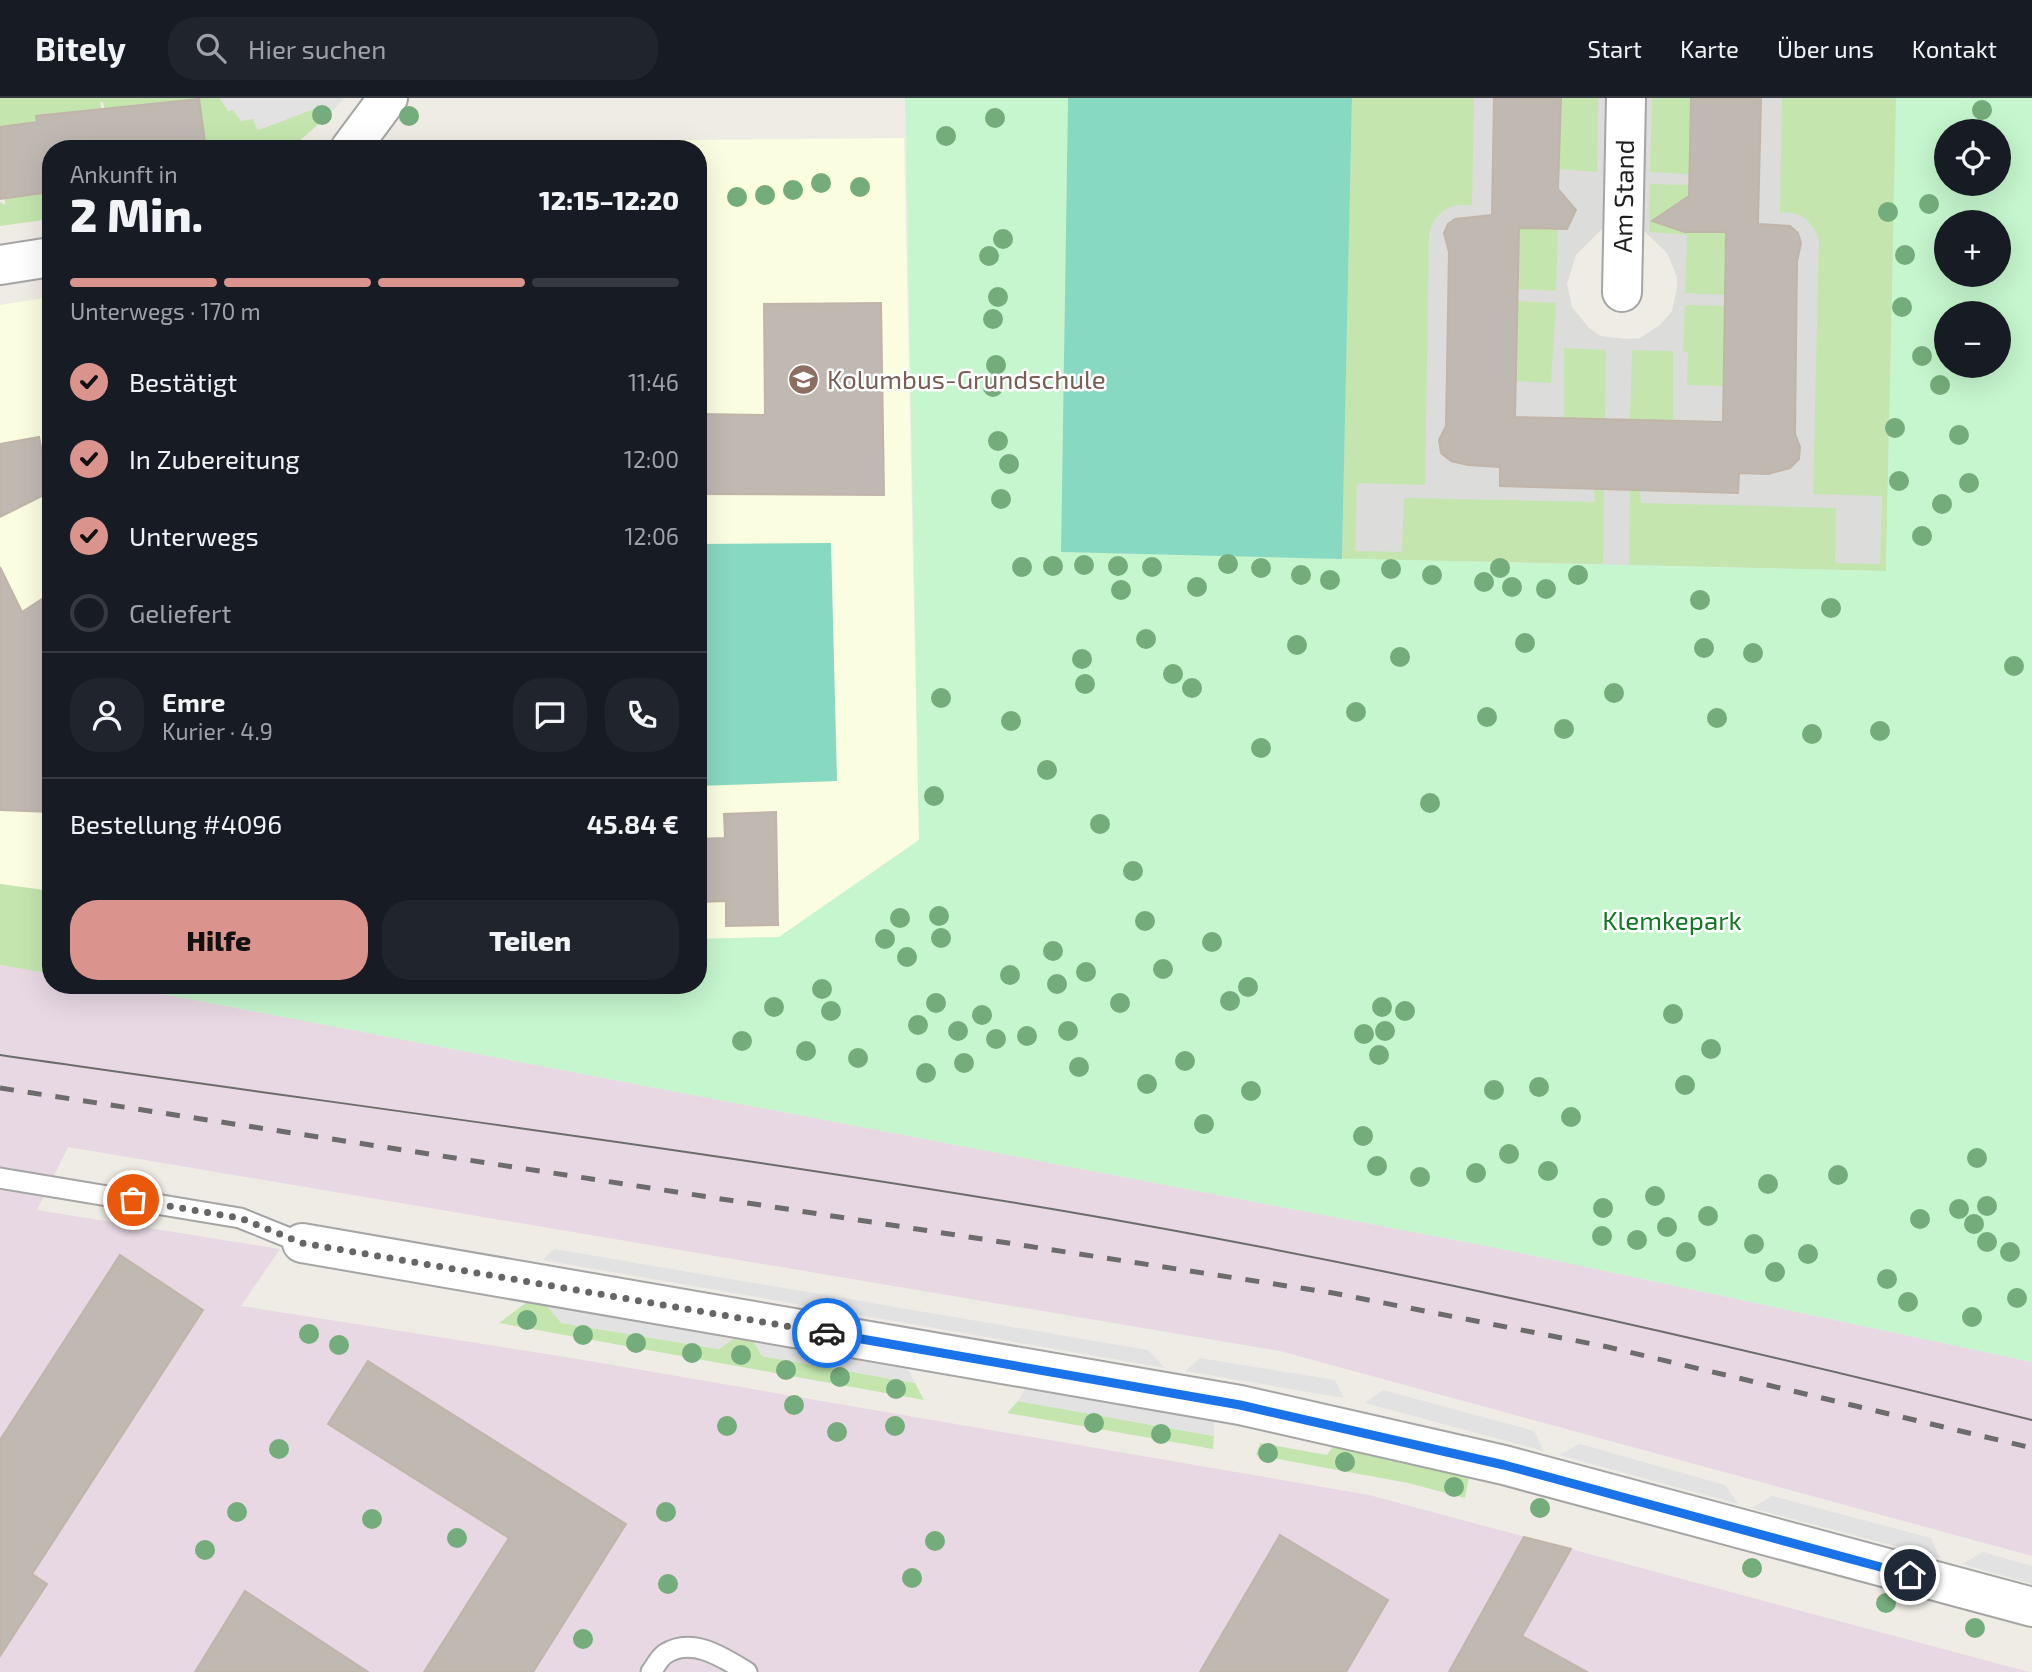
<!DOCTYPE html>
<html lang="de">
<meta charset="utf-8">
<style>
:root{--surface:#171b24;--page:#20242c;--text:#f1f3f6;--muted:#9ea1a6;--line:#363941;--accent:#db938d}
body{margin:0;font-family:"Exo 2",sans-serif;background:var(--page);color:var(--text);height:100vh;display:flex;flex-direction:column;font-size:26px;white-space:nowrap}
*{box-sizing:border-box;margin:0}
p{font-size:23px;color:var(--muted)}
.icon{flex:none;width:38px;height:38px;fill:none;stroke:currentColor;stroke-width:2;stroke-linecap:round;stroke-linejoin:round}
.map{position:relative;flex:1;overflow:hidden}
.details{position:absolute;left:42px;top:42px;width:665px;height:854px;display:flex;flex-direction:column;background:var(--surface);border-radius:28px;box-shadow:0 7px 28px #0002}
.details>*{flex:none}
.tools{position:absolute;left:1934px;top:21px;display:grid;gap:14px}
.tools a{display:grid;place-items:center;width:77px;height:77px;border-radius:50%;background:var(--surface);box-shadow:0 7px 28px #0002;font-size:35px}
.pin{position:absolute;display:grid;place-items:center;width:60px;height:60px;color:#fff;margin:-30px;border:4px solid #fff;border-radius:50%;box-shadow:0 2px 7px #0007}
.courier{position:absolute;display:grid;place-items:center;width:70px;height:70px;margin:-35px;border:5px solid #1a73e8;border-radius:50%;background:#fff;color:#222;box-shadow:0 2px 9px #0007}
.head em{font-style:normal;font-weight:800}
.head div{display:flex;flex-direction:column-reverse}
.head{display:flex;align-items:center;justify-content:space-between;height:119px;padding:0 28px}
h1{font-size:46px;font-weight:800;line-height:52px}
.bar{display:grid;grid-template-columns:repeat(4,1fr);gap:10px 7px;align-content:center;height:84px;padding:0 28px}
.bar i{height:9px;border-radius:5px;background:var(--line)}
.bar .current{background:var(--accent)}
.bar p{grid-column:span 4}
.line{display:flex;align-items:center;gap:18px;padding:0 28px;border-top:2px solid var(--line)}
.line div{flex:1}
.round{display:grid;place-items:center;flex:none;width:74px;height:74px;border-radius:28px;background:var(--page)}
ol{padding:0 28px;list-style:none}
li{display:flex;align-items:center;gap:21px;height:77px}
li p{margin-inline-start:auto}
li .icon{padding:7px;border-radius:50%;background:var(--accent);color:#111;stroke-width:4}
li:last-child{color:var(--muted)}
li i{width:38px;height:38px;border:4px solid var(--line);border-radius:50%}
.action{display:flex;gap:14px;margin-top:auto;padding:14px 28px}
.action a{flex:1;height:80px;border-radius:28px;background:var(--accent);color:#111;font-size:28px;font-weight:800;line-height:80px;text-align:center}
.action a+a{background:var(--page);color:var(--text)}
header{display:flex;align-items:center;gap:42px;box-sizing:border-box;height:98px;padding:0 35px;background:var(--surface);border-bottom:2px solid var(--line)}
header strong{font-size:33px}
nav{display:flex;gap:38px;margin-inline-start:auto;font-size:24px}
.search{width:490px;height:63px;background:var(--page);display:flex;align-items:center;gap:18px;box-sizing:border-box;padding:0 24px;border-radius:28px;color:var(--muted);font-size:26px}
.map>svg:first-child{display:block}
.residential{fill:#dcdcdb}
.industrial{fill:#e7d8e3}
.education{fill:#fafde0}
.grass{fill:#c4e6ae}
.park{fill:#c5f6cd;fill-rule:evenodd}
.pitch{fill:#88d9c1}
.parking{fill:#e2e2e2}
.building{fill:#bfb9b2;stroke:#c0b5a8;stroke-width:2}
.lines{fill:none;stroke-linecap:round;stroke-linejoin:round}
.service-casing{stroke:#a5a5a5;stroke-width:23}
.minor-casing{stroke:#a5a5a5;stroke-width:42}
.service{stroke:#fff;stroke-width:19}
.minor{stroke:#fff;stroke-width:38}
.tram{stroke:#6c6c6c;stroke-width:2}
.rail{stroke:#6c6c6c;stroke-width:5;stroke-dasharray:14 14;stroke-linecap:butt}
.tree{fill:#75ac7b}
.done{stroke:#676664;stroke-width:7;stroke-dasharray:0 12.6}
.route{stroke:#1a73e8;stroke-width:9}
.labels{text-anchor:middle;stroke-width:5;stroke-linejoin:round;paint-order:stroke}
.street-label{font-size:26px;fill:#1e1e1e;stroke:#fff}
.education-label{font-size:26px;fill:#785e54;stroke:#fff;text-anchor:start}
.park-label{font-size:26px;fill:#127724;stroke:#fff}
</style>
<header>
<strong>Bitely</strong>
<div class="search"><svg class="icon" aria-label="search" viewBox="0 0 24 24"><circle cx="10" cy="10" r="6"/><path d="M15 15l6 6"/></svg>Hier suchen</div>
<nav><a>Start</a><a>Karte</a><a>Über uns</a><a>Kontakt</a></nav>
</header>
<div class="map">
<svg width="2032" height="1574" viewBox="0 0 2032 1574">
<rect width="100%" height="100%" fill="#efece5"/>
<path class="residential" d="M1352,0H1609L1605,128L1576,157L1567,186L1572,209L1589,230L1600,238L1627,241L1640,240L1660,227L1672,213L1677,190V179L1667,155L1644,133L1639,121L1641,0H1896L1886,473L1342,461Z"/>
<path class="industrial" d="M0,867L51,876V887H116L1497,1150L2032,1264V1458L1280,1253L68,1049L37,1112L280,1151L241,1208L578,1261L1369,1397L2029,1574H0Z"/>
<g class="education">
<path d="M904,40L919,742L779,839L698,841V51H468V44Z"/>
<path d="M51,199V793L0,786V207Z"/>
</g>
<g class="grass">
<path d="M0,0H220L228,13L233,11L253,21L258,32L316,10L329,17L290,51H206L199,1L105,13L103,4H100L102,15L36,19L37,24L0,29Z"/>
<path d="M1352,0H1474L1472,108C1450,103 1435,115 1429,135L1425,387L1357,385L1355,453L1402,454L1404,400L1595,404L1594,391H1604L1603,466L1342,461Z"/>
<path d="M1561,0H1598L1597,74L1559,71Z"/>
<path d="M1652,0H1691L1689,76L1650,74Z"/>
<path d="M1782,0H1897L1886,473L1629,467L1630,392H1640L1641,405L1836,410L1835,465L1880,466L1882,398L1813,396L1819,141C1812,123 1799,112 1780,115Z"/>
<path d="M1650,86L1689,87L1688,102L1675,108L1685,133L1726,134L1725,197L1685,195L1687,137L1649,134Z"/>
<path d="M51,94V121L0,128V104L5,107V100Z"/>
<path d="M1519,130L1558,131L1556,193L1518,191Z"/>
<path d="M1517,203L1556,205L1551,285L1516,283Z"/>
<path d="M1685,207L1725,208L1723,288L1687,287L1688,254L1683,253Z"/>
<path d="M1564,250L1606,252L1605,322L1564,321Z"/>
<path d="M1632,252L1673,253V323L1630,322Z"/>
<path d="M0,786L51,793V876L0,867Z"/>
<path d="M527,1204L547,1208L562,1225L719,1251L733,1241L754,1244L762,1258L915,1285L924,1302L499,1225Z"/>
<path d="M1018,1303L1214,1338L1213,1351L1007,1315Z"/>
<path d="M1260,1345L1327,1357L1335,1346L1469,1379L1465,1400L1408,1385L1256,1357Z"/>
</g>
<path class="park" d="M905,0H1068L1061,454L1886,473L1896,0H2032V1264L1497,1150L116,887H698V841L779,839L919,742ZM1946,33H1998V86H1946ZM1946,124H1998V177H1946ZM1946,215H1998V268H1946Z"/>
<g class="pitch">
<path d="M1068,0H1352L1342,461L1061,454Z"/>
<path d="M831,445L837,683L698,688V446Z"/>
</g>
<g class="parking">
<path d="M220,0H344L329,17L316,10L258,32L253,21L241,23L233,12L228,13Z"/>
<path d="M554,1151L1148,1252L1165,1270L543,1162Z"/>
<path d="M547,1208L733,1241L719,1251L561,1225Z"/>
<path d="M754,1244L908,1271L915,1285L762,1258Z"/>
<path d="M1200,1260L1335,1282L1344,1300L1185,1273Z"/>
<path d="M1026,1290L1214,1321V1338L1018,1303Z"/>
<path d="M1383,1292L1534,1333L1544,1353L1365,1305Z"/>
<path d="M1580,1346L1725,1387L1738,1406L1559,1357Z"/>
<path d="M1772,1398L1931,1440L1940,1460L1752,1410Z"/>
<path d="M1983,1454L2032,1468V1486L1962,1466Z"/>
</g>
<g class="building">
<path d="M1494,0H1561L1558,91L1576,112L1567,131L1519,130L1515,319L1723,324L1726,134H1685L1652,123L1689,98L1691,0H1761L1758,126L1790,128L1798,135L1801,145L1797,163L1795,336L1800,349L1799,361L1790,370L1768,376L1739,375L1738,395L1500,388V369L1468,367L1451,363L1441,355L1439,342L1446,328L1449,154L1444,135L1448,126L1455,121L1492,117Z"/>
<path d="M199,1L206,51H51V94L0,101V29L37,24L36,18Z"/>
<path d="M881,205L884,397L698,396V316L765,317L764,206Z"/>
<path d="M39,339L50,394L0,419V346Z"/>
<path d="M0,469L22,514L51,495V714L0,712Z"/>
<path d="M776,714L778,827L726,828V803L698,804V741L725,740L724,716Z"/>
<path d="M120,1157L203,1212L32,1476L47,1486L0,1558V1342Z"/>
<path d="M368,1263L626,1426L533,1574H424L509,1440L328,1326Z"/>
<path d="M1280,1437L1388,1502L1346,1574H1200Z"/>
<path d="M1524,1439L1571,1451L1522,1538L1587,1574H1449Z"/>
<path d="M245,1493L368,1574H195Z"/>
</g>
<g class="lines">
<defs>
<g id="service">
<path d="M0,1080L240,1120L302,1145"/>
<path d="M651,1574C655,1569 659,1560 665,1556C692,1538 724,1560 747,1574"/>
</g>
<g id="minor">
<path d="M350,51L388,0"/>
<path d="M0,167L51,159"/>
<path id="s1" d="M1622,194L1626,0"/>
<path d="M302,1145L1240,1307L1504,1367L2032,1509"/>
</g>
</defs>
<use href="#service" class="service-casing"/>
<use href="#minor" class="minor-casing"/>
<use href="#service" class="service"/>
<use href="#minor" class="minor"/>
<path class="tram" d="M0,957C353,1008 707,1053 1058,1112C1386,1168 1710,1242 2032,1322"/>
<path class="rail" d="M0,990L1333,1195L1608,1249L2032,1350"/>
</g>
<g class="tree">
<circle cx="1982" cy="12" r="10"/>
<circle cx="322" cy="17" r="10"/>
<circle cx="409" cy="18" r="10"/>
<circle cx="995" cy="20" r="10"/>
<circle cx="946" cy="38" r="10"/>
<circle cx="821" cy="85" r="10"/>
<circle cx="860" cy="89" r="10"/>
<circle cx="793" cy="92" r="10"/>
<circle cx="765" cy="97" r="10"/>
<circle cx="737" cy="99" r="10"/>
<circle cx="1929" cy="106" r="10"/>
<circle cx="1888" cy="114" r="10"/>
<circle cx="1003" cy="141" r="10"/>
<circle cx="1905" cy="157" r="10"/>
<circle cx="989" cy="158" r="10"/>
<circle cx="998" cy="199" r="10"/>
<circle cx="1902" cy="209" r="10"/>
<circle cx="993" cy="221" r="10"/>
<circle cx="1922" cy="258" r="10"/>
<circle cx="996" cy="267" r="10"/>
<circle cx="1940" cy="287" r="10"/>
<circle cx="993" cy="289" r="10"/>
<circle cx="1895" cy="330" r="10"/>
<circle cx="1959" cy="337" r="10"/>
<circle cx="998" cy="343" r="10"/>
<circle cx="1009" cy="366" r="10"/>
<circle cx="1899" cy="383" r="10"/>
<circle cx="1969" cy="385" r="10"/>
<circle cx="1001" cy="401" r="10"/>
<circle cx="1942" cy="406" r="10"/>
<circle cx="1922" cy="438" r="10"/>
<circle cx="1228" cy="466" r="10"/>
<circle cx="1084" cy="467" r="10"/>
<circle cx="1053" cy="468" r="10"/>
<circle cx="1118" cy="468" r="10"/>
<circle cx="1022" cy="469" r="10"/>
<circle cx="1152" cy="469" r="10"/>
<circle cx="1261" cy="470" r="10"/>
<circle cx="1500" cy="470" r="10"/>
<circle cx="1391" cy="471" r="10"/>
<circle cx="1301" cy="477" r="10"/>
<circle cx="1432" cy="477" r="10"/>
<circle cx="1578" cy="477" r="10"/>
<circle cx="1330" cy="482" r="10"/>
<circle cx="1484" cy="484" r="10"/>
<circle cx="1197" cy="489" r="10"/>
<circle cx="1512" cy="489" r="10"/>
<circle cx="1546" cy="491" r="10"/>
<circle cx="1121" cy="492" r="10"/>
<circle cx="1700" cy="502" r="10"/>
<circle cx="1831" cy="510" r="10"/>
<circle cx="1146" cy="541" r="10"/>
<circle cx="1525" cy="545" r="10"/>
<circle cx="1297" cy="547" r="10"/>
<circle cx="1704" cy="550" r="10"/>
<circle cx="1753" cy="555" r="10"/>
<circle cx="1400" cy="559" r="10"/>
<circle cx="1082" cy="561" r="10"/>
<circle cx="2014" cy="568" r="10"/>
<circle cx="1173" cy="576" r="10"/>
<circle cx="1085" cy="586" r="10"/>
<circle cx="1192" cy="590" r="10"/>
<circle cx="1614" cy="595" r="10"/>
<circle cx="941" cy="600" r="10"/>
<circle cx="1356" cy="614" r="10"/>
<circle cx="1487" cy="619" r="10"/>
<circle cx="1717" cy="620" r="10"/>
<circle cx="1011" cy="623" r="10"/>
<circle cx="1564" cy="631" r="10"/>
<circle cx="1880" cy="633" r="10"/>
<circle cx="1812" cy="636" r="10"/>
<circle cx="1261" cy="650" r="10"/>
<circle cx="1047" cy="672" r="10"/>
<circle cx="934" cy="698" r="10"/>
<circle cx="1430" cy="705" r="10"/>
<circle cx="1100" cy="726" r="10"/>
<circle cx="1133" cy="773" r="10"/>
<circle cx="939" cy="818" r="10"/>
<circle cx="900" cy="820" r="10"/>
<circle cx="1145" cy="823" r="10"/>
<circle cx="941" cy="840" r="10"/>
<circle cx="885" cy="841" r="10"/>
<circle cx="1212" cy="844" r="10"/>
<circle cx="1053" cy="853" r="10"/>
<circle cx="907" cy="859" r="10"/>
<circle cx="1163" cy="871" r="10"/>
<circle cx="1086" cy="874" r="10"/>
<circle cx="1010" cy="877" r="10"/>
<circle cx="1057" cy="886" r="10"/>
<circle cx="1248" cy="889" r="10"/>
<circle cx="822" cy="891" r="10"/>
<circle cx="1230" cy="903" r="10"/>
<circle cx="936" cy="905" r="10"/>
<circle cx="1120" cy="905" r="10"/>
<circle cx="774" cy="909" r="10"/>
<circle cx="1382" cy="909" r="10"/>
<circle cx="831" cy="913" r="10"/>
<circle cx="1405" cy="913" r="10"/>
<circle cx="1673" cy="916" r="10"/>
<circle cx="982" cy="917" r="10"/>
<circle cx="918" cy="927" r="10"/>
<circle cx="958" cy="933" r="10"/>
<circle cx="1068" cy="933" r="10"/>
<circle cx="1385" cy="933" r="10"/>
<circle cx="1364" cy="936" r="10"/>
<circle cx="1027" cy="938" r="10"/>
<circle cx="996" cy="941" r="10"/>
<circle cx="742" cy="943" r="10"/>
<circle cx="1711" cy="951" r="10"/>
<circle cx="806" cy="953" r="10"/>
<circle cx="1379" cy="957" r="10"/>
<circle cx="858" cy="960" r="10"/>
<circle cx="1185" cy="963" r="10"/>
<circle cx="964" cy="965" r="10"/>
<circle cx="1079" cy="969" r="10"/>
<circle cx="926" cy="975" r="10"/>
<circle cx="1147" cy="986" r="10"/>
<circle cx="1685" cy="987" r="10"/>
<circle cx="1539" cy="989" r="10"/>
<circle cx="1494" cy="992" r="10"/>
<circle cx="1251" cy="993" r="10"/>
<circle cx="1571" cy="1019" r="10"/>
<circle cx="1204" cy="1026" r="10"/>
<circle cx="1363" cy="1038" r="10"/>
<circle cx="1509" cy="1056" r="10"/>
<circle cx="1977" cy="1060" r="10"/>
<circle cx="1377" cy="1068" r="10"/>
<circle cx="1548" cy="1073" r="10"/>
<circle cx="1476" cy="1075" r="10"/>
<circle cx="1838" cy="1077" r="10"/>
<circle cx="1420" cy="1079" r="10"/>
<circle cx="1768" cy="1086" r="10"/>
<circle cx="1655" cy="1098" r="10"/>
<circle cx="1987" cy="1108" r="10"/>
<circle cx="1603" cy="1110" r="10"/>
<circle cx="1959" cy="1111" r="10"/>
<circle cx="1708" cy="1118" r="10"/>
<circle cx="1920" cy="1121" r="10"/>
<circle cx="1974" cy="1126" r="10"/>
<circle cx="1667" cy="1129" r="10"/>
<circle cx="1602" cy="1138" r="10"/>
<circle cx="1637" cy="1142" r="10"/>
<circle cx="1987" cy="1144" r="10"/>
<circle cx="1754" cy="1146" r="10"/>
<circle cx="1686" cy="1154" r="10"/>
<circle cx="2010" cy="1154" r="10"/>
<circle cx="1808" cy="1156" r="10"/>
<circle cx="1775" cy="1174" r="10"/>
<circle cx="1887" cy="1181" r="10"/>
<circle cx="2017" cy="1200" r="10"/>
<circle cx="1908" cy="1204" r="10"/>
<circle cx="1972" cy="1219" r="10"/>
<circle cx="527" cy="1222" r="10"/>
<circle cx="309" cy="1236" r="10"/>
<circle cx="583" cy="1237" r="10"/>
<circle cx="636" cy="1245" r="10"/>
<circle cx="339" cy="1247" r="10"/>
<circle cx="692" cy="1255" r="10"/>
<circle cx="741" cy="1257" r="10"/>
<circle cx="786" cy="1272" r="10"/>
<circle cx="840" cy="1279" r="10"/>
<circle cx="896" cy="1291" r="10"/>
<circle cx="794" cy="1307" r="10"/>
<circle cx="1094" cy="1325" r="10"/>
<circle cx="727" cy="1328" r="10"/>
<circle cx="895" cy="1328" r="10"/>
<circle cx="837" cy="1334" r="10"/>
<circle cx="1161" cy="1336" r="10"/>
<circle cx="279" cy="1351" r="10"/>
<circle cx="1268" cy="1355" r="10"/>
<circle cx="1345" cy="1364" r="10"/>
<circle cx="1454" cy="1389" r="10"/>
<circle cx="1540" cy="1410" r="10"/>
<circle cx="237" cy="1414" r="10"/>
<circle cx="666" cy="1414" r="10"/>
<circle cx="372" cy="1421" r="10"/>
<circle cx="457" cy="1440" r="10"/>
<circle cx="935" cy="1443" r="10"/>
<circle cx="205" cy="1452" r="10"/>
<circle cx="1752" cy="1470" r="10"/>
<circle cx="912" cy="1480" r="10"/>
<circle cx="668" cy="1486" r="10"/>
<circle cx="1886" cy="1505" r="10"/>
<circle cx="1975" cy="1530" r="10"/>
<circle cx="583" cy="1541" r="10"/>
</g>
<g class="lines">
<path class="done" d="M133,1102L240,1120L302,1145L827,1235"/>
<path class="route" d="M827,1235L1240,1307L1504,1367L1910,1477"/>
</g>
<defs>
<symbol id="school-disc" viewBox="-11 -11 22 22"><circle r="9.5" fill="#8d6e63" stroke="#fff"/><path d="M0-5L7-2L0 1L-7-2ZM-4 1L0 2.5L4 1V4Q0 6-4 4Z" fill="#fff"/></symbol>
</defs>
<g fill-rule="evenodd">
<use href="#school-disc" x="786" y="264" width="35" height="35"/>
</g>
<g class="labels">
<g class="street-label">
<text dy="9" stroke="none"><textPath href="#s1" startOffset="96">Am Stand</textPath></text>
</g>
<g class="education-label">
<text x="827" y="291">Kolumbus-Grundschule</text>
</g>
<g class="park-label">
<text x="1672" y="832">Klemkepark</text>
</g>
</g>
</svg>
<div class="tools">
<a><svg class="icon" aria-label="locate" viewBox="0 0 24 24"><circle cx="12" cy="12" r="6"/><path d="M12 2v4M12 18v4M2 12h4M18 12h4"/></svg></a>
<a>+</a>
<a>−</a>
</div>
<div class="pin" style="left:133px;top:1102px;background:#ea580c"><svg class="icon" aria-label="bag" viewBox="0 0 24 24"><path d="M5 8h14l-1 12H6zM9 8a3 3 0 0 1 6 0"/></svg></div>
<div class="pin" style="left:1910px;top:1477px;background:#1f2937"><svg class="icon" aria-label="home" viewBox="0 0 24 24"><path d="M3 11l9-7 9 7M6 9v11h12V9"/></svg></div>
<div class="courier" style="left:827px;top:1235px"><svg class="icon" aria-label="car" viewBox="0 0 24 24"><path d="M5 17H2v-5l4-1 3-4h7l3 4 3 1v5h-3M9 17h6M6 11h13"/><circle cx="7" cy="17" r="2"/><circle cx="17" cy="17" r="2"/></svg></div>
<section class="details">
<div class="head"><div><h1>2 Min.</h1><p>Ankunft in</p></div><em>12:15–12:20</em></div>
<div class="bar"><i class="current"></i><i class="current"></i><i class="current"></i><i></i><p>Unterwegs · 170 m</p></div>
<ol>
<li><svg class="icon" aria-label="check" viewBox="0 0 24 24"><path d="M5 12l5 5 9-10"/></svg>Bestätigt<p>11:46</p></li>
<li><svg class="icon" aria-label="check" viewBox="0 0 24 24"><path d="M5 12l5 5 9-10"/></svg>In Zubereitung<p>12:00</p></li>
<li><svg class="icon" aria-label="check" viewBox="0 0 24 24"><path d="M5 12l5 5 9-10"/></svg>Unterwegs<p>12:06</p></li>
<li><i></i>Geliefert</li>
</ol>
<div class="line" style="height:126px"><a class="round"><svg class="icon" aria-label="person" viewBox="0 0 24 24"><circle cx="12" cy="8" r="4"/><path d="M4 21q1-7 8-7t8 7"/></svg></a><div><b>Emre</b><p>Kurier · 4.9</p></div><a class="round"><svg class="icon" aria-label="chat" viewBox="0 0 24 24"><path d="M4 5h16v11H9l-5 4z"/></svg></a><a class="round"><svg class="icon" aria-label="phone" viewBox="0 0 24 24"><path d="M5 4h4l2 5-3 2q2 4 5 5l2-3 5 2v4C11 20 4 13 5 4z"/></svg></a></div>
<div class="line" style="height:91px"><div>Bestellung #4096</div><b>45.84 €</b></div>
<div class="action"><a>Hilfe</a><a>Teilen</a></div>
</section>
</div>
